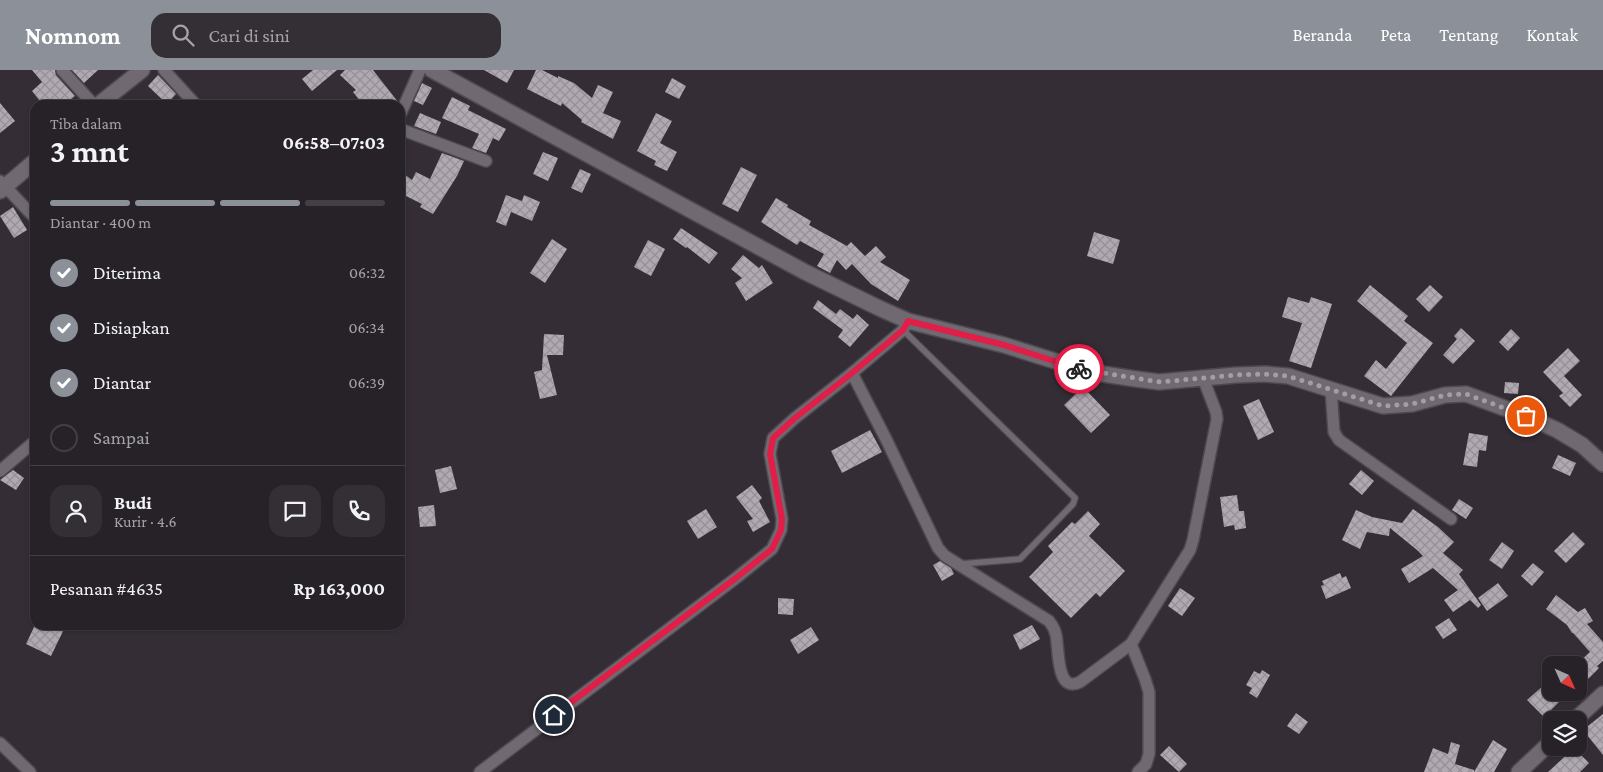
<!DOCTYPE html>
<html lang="id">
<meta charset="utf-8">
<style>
:root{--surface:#272228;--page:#332f34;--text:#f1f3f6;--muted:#a4a4a8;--line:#433f45;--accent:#8c9099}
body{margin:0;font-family:"Crimson Pro",serif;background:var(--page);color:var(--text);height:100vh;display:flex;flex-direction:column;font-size:19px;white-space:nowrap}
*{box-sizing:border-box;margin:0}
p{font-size:16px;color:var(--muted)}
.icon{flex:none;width:28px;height:28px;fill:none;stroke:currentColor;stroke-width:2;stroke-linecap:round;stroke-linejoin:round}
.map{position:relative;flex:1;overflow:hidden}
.side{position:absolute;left:30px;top:30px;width:375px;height:530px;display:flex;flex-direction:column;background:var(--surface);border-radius:15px;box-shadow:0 1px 4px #0004,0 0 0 1px var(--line)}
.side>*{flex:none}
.needle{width:32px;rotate:135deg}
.tools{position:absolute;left:1542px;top:586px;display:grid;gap:10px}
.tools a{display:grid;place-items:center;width:45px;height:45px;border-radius:10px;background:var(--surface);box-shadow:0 1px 4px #0004,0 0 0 1px var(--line);font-size:25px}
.pin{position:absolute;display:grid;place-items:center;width:42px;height:42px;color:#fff;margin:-21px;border:2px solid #fff;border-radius:50%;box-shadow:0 1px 5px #0007}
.courier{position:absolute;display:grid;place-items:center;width:50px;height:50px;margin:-25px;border:4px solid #e11d48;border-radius:50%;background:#fff;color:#222;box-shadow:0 1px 6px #0007}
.head em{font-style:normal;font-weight:700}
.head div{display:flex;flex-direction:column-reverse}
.head{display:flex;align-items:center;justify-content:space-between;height:85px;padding:0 20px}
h1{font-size:32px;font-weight:700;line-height:38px}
.bar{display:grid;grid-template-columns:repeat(4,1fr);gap:8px 5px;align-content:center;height:60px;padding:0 20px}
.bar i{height:6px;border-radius:4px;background:var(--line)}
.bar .active{background:var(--accent)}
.bar p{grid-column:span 4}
.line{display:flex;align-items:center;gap:12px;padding:0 20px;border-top:1px solid var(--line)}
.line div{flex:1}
.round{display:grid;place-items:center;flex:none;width:52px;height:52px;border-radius:15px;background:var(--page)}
ol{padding:0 20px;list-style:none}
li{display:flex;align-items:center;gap:15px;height:55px}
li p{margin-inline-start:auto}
li .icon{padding:5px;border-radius:50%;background:var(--accent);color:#fff;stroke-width:4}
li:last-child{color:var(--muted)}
li i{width:28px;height:28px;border:2px solid var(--line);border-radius:50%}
header{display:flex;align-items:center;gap:30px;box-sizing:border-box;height:70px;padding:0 25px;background:var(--accent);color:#fff}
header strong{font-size:24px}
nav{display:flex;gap:28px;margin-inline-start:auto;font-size:18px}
.search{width:350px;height:45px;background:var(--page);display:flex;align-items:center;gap:12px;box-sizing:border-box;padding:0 18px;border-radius:15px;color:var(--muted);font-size:19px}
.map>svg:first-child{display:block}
.building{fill:url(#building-cross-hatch)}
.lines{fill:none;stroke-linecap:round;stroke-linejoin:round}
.lane-casing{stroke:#4e494f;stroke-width:8}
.street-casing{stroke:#4e494f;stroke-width:14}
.secondary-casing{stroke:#4e494f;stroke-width:18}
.lane{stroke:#706971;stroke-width:5.5}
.street{stroke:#706971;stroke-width:11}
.secondary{stroke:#706971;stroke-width:15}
.done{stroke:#a39ea4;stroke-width:5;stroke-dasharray:0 9}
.route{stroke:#e11d48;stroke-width:6}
</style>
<header>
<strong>Nomnom</strong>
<div class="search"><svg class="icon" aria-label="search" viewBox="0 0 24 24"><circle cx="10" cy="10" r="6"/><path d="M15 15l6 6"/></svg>Cari di sini</div>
<nav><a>Beranda</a><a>Peta</a><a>Tentang</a><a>Kontak</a></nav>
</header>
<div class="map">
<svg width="1603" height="702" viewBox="0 0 1603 702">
<defs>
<pattern id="building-cross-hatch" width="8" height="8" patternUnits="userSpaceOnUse" patternTransform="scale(1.25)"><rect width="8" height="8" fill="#b0a9b2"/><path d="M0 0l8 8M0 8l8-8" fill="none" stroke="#958f96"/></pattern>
</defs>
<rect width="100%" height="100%" fill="#342d35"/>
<g class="building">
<path d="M32,0H55L56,5L75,26L64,35H43L32,21L42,12Z"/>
<path d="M72,0H98L84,13Z"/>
<path d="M313,0H337L312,21L302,9Z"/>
<path d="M345,0H373L398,32L396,35H363L353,22L356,20L340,5Z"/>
<path d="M484,0H514L507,13Z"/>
<path d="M536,0H542L558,8V6L574,13L592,28L598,15L613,22L603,43L621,51L613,69L581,52L582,50L562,33L561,36L527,19Z"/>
<path d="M158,5L176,24L167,34L148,16Z"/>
<path d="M672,8L686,16L679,29L665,22Z"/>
<path d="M422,13L432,18L423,35L414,31Z"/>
<path d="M452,27L470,36L468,40L506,59L499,71L493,68L486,83L472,78L479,64L442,48Z"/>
<path d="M0,33L15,51L0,63Z"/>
<path d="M420,43L441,52L436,64L414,56Z"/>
<path d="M656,43L672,51L660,73L677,82L667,101L654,95L656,91L637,81Z"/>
<path d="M543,82L558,88L548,111L533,104Z"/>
<path d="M442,83L464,91L457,106L433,144L420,137L422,134L400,123V101L412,110L416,102L430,109Z"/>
<path d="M741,97L757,105L738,142L722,134Z"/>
<path d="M580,99L591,104L582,123L571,118Z"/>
<path d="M506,125L522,131L524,125L540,132L532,151L511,142L506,156L496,152Z"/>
<path d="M776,128L788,135L787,137L811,151L809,155L847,176L851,172L865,186L876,176L886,187L880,192L910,210L898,231L871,214L852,194L846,200L837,190L830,203L817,196L824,184L800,171L797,175L761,152Z"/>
<path d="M13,137L27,160L14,168L0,146Z"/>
<path d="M681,158L718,183L709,194L687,177L686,178L673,169Z"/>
<path d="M1094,162L1120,170L1113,194L1087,186Z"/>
<path d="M552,169L567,179L545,213L530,203Z"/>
<path d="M648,170L665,179L651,206L634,197Z"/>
<path d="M743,185L759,198L762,195L773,213L746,231L735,213L742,208L731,199Z"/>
<path d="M1370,215L1408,246L1404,251L1433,273L1391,326L1364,306L1376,290L1386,299L1407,273L1357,231Z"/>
<path d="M1430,215L1443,227L1429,242L1416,229Z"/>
<path d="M1288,227L1309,233L1311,227L1332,234L1311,298L1289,291L1302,253L1282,247Z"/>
<path d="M818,230L836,244L840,239L853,249L857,244L869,255L850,277L838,267L843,260L813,238Z"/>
<path d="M1461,258L1475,271L1453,294L1443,285L1457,269L1454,266Z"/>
<path d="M1511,259L1520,268L1508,281L1499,272Z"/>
<path d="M544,264L564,265L563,285H547L557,325L540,329L534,302L542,300Z"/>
<path d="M1568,278L1580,291L1564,306L1582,325L1570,337L1559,326L1563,323L1543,302Z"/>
<path d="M1505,312L1519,313L1518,324L1504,323Z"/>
<path d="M1083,317L1110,345L1091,363L1064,335Z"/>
<path d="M1259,329L1274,362L1258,370L1243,336Z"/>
<path d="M870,360L882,382L842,403L831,381Z"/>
<path d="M1469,363L1488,366L1486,381L1479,380L1477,397L1463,395Z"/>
<path d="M1558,385L1576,393L1570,406L1552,398Z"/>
<path d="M451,396L457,419L440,423L435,400Z"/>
<path d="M13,400L24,408L16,420L0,410Z"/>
<path d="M1361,400L1374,411L1362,425L1349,414Z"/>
<path d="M752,415L762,428L759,431L770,452L753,462L747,451L753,449L736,427Z"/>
<path d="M1237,425L1239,441H1244L1246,458L1235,460L1234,455L1224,457L1220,427Z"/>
<path d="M1459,429L1473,438L1466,449L1452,440Z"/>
<path d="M434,435L436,456L420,457L418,437Z"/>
<path d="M706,439L717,457L698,469L687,451Z"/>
<path d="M1413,439L1438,457L1454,472L1443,483L1463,500L1459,504L1481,535L1478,538L1470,530L1453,542L1444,530L1458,520L1433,498L1409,513L1401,499L1423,486L1417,480L1390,458L1389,466L1367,462L1360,479L1342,470L1356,440L1372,447L1402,453Z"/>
<path d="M1088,441L1100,454L1089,466L1125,501L1100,527L1096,523L1071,548L1029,507L1053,482L1048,476L1072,452L1075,454Z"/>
<path d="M1573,462L1585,474L1566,493L1554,481Z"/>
<path d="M1502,472L1514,481L1502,499L1489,490Z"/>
<path d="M940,491L951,498L954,504L942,511L933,495Z"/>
<path d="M1533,493L1544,502L1532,516L1521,506Z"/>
<path d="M1340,503L1342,508L1346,506L1351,518L1326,529L1321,516L1324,515L1322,511Z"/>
<path d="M1498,513L1508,526L1487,541L1478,528Z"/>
<path d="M1180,518L1195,528L1182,546L1168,536Z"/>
<path d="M1556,525L1578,542L1585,538L1593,551L1587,554L1603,572V591L1597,596L1599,598L1586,611L1579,603V592L1590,582L1573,563H1572L1567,555L1546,539Z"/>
<path d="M778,528L794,529L793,545L778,544Z"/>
<path d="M1449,548L1457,560L1443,569L1435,557Z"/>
<path d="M35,555H66L51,586L26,574Z"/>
<path d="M1032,555L1040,569L1020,580L1013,565Z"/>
<path d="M811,557L819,570L798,584L790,570Z"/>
<path d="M1262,600L1270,605L1257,628L1249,623L1252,618L1246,615L1254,601L1260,604Z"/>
<path d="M1551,609V622H1569L1544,647L1527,630Z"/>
<path d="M1296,643L1308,652L1299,664L1287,656Z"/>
<path d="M1603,644V685L1583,660Z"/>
<path d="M1493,670L1507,679L1494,702H1474Z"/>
<path d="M1451,672L1460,675L1455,694L1474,700V702H1424L1433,678L1448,684Z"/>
<path d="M1169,676L1187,694L1179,702L1160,685Z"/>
<path d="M1574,678L1589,693L1580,702H1548Z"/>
</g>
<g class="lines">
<defs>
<path id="lane" d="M903,260L1075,428L1073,434L1020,489L960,494"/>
<g id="street">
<path d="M62,0L94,35"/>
<path d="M164,0L196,35"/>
<path d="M400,45L420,0"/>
<path d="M400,59L486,91"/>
<path d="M0,111L35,148"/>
<path d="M852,303L886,369L938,478L945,486L1049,551C1053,556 1055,560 1056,565C1059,579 1056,624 1080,612L1131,574L1190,480L1193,470L1217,349L1216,342L1203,308"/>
<path d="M1331,319L1334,362L1339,370L1451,449"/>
<path d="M0,401L35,371"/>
<path d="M1131,574L1145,609L1149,622V684L1146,694L1138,702"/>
<path d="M0,673L30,702"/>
<path d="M480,702L736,508L772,479L781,460L782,449L770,384L773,368L795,348L852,303L903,260L908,251"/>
</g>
<g id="secondary">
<path d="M432,0L805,202L879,238L908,251L1004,275L1090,302L1136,309L1159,312L1236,305L1265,304L1288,306L1383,336L1412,334L1445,325L1466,324L1526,346L1557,360L1582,375L1603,394"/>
<path d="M98,35L142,0"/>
<path d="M0,121L35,91"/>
<path d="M1575,650L1603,624"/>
<path d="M1519,702L1551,672"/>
</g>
</defs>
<use href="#lane" class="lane-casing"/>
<use href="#street" class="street-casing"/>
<use href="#secondary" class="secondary-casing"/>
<use href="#lane" class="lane"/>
<use href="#street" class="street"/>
<use href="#secondary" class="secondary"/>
</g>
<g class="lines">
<path class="done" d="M1079,299L1160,312L1236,305L1265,304L1288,306L1383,336L1412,334L1445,325L1466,324L1526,346"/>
<path class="route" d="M554,645L736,508L772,479L781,460L782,449L770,384L773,368L795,348L852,303L903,260L908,251L1004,275L1079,299"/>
</g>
</svg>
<div class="tools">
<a><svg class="needle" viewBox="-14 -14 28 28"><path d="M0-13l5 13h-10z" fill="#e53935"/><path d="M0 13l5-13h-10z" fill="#a4a4a8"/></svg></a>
<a><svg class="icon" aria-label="layers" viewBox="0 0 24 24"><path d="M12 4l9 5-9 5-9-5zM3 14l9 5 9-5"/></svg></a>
</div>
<div class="pin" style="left:1526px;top:346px;background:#ea580c"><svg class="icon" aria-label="bag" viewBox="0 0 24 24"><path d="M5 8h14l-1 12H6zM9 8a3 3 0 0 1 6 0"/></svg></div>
<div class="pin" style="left:554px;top:645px;background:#1f2937"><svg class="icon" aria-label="home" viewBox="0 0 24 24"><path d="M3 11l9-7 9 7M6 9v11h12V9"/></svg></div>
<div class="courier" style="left:1079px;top:299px"><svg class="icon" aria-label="bike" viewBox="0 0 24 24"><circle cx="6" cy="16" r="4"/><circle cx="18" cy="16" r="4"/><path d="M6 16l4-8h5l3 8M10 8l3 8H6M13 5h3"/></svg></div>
<section class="side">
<div class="head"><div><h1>3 mnt</h1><p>Tiba dalam</p></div><em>06:58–07:03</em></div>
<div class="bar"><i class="active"></i><i class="active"></i><i class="active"></i><i></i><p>Diantar · 400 m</p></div>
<ol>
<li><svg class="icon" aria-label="check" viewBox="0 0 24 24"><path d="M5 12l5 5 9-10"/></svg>Diterima<p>06:32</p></li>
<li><svg class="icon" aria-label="check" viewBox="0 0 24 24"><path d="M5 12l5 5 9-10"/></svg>Disiapkan<p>06:34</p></li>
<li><svg class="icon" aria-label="check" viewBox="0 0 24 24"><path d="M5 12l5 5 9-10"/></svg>Diantar<p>06:39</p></li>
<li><i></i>Sampai</li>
</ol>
<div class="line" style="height:90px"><a class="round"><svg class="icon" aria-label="person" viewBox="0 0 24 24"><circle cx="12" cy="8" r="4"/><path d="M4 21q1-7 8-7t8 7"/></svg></a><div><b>Budi</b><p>Kurir · 4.6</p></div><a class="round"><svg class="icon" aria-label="chat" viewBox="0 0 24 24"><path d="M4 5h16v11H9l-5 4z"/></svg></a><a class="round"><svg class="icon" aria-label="phone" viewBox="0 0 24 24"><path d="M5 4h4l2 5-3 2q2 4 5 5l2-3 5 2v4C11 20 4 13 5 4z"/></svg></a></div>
<div class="line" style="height:65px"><div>Pesanan #4635</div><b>Rp 163,000</b></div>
</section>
</div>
